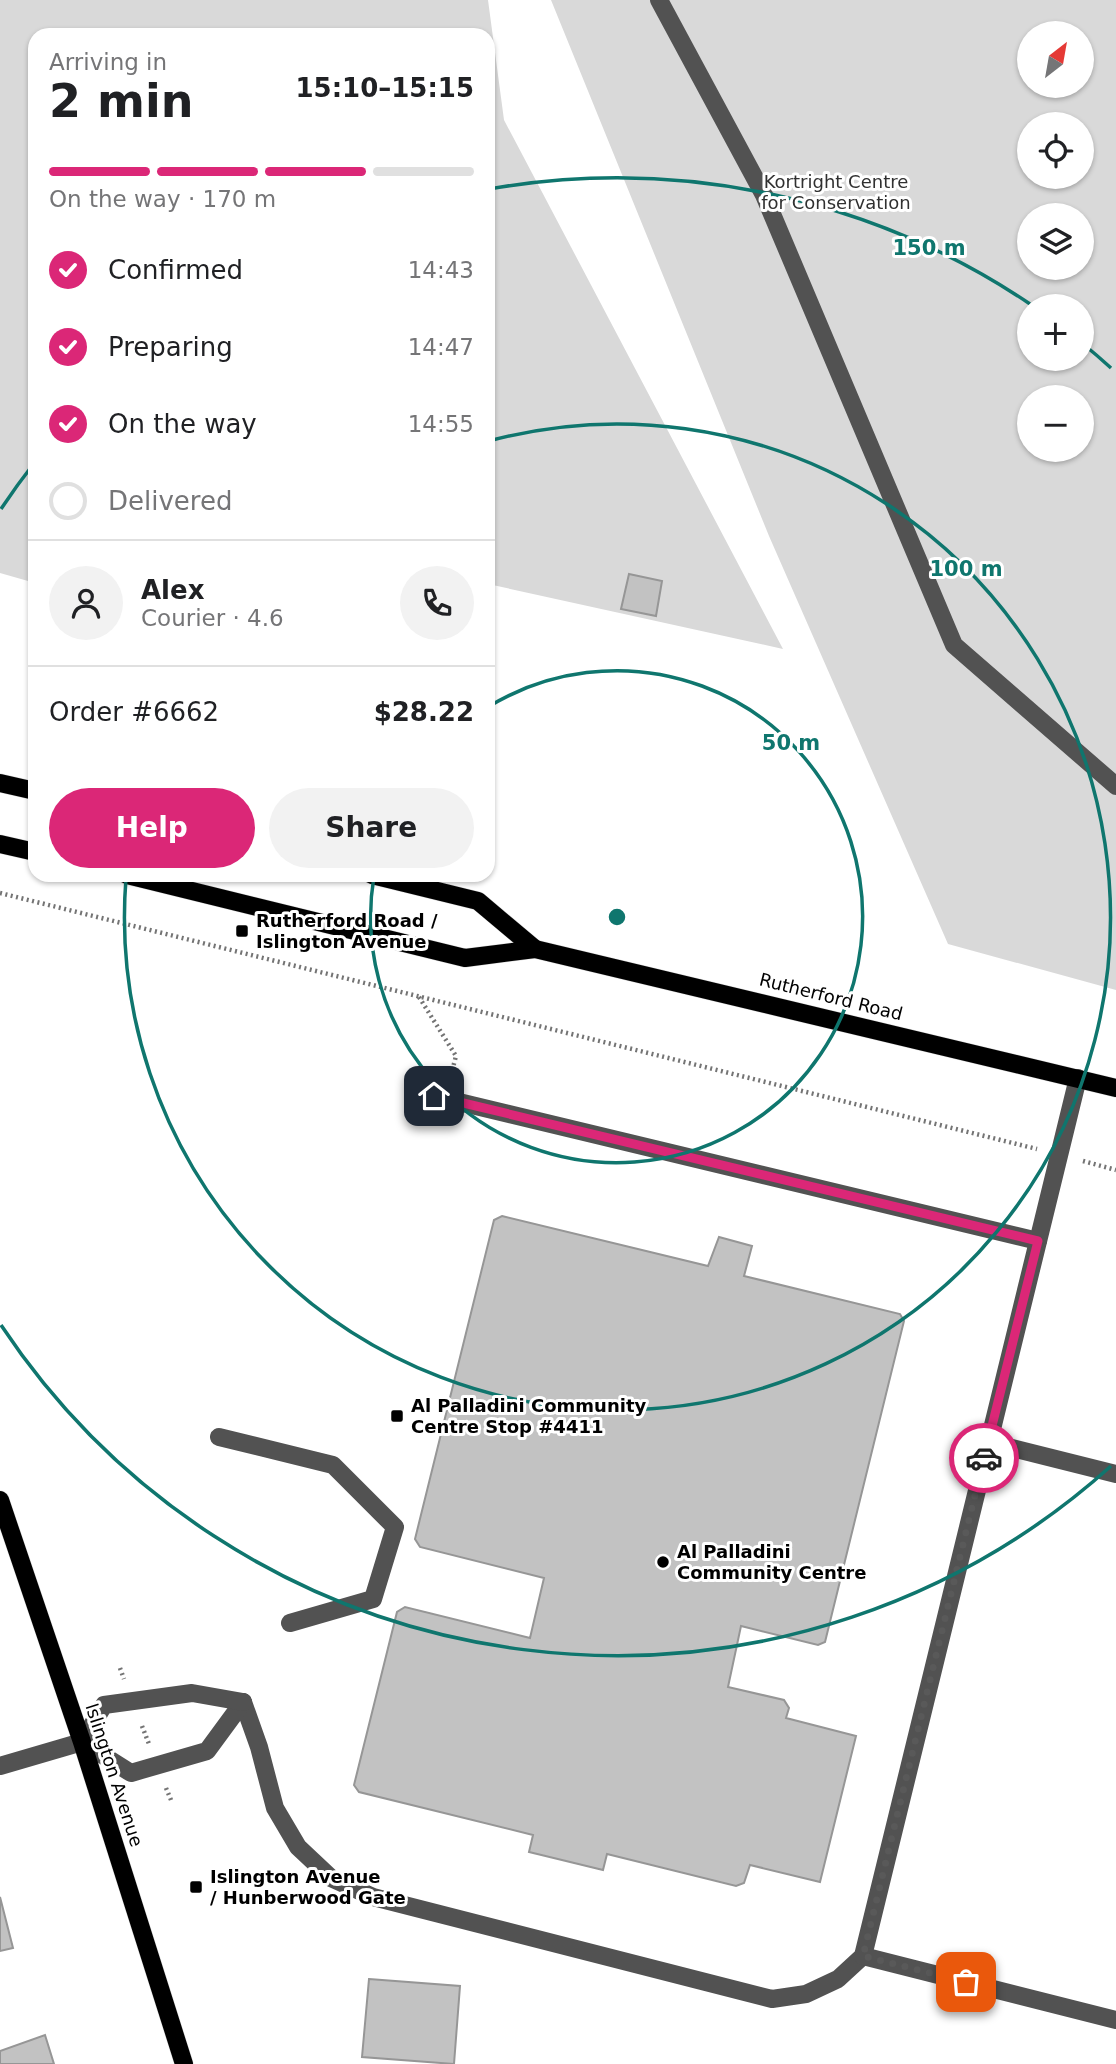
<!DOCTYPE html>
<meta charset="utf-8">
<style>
:root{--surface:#fff;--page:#f2f2f2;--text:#202124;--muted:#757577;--line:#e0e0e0;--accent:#db2777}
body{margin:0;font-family:"DejaVu Sans",sans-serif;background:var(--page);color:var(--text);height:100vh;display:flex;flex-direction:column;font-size:26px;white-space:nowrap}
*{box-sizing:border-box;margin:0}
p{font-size:23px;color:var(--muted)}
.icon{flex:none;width:38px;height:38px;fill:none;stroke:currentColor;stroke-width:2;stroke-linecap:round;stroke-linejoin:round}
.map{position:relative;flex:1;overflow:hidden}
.sheet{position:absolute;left:28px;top:28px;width:467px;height:854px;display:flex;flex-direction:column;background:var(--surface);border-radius:21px;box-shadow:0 2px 5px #0004}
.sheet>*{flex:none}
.needle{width:46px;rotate:31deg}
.tools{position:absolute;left:1017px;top:21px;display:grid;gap:14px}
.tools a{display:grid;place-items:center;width:77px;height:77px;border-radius:50%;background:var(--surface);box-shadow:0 2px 5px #0004;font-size:35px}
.pin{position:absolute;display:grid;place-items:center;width:60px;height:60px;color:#fff;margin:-30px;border-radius:14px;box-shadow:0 4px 10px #0006}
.courier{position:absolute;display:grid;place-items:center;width:70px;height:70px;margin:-35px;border:5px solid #db2777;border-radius:50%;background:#fff;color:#222;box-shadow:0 2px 9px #0007}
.overview em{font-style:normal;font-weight:700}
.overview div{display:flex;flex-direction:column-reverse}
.overview{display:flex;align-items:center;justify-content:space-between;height:119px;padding:0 21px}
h1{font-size:46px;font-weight:700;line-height:52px}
.bar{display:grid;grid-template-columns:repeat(4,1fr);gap:10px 7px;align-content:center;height:84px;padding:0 21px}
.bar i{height:9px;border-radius:5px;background:var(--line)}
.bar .current{background:var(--accent)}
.bar p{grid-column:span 4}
.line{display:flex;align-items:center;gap:18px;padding:0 21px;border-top:2px solid var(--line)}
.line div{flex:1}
.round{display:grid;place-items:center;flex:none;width:74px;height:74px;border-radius:37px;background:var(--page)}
ol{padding:0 21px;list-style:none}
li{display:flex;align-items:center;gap:21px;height:77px}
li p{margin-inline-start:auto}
li .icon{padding:7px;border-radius:50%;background:var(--accent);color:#fff;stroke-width:4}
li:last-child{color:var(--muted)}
li i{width:38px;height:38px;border:4px solid var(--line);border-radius:50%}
.button{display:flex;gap:14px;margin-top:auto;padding:14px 21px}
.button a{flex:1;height:80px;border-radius:42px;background:var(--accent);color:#fff;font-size:28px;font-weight:700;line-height:80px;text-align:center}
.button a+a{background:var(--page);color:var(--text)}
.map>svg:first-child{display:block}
.green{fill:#d9d9d9;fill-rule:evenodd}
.building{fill:#c2c2c2;stroke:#969696;stroke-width:2}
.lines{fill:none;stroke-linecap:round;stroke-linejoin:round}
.major-casing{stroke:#dbdbdb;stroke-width:19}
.path{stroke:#747474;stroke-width:4.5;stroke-dasharray:2 3.5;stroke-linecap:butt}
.minor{stroke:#525252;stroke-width:18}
.major{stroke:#000;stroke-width:18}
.done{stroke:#595959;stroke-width:7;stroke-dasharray:0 12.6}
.route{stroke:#db2777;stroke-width:9}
.ring{fill:none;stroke:#0f766e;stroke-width:3.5}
.poi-dot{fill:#000;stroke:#fff;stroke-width:2.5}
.labels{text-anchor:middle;stroke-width:6;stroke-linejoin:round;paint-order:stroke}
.park-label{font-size:18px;fill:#303030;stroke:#fff}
.poi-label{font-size:18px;font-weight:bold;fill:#000;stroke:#fff;text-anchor:start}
.street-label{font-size:18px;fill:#000;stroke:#fff}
.centre{fill:#0f766e;stroke:#fff;stroke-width:3.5}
.ring-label{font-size:21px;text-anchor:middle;font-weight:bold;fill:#0f766e;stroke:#fff;stroke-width:6;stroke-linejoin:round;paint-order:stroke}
</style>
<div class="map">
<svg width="1116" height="2064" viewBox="0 0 1116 2064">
<rect width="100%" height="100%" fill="#fff"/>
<g class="green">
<path d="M0,0H488L504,120L783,649L488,584V35H35V583L0,573Z"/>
<path d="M551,0H1116V990L948,944L769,536ZM1029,33H1082V86H1029ZM1029,124H1082V177H1029ZM1029,215H1082V268H1029ZM1029,306H1082V359H1029ZM1029,397H1082V450H1029Z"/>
</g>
<g class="building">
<path d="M629,574L662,581L656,616L621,609Z"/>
<path d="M502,1216L708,1266L719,1237L752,1246L744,1276L900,1314L904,1321L825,1642L818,1645L741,1626L728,1687L784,1700L789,1708L786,1718L856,1736L820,1882L750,1865L744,1883L736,1886L607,1854L603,1870L529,1852L533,1835L359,1792L354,1785L397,1612L405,1607L530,1638L544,1578L420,1547L415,1539L494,1220Z"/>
<path d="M0,1897L13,1948L0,1951Z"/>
<path d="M369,1979L460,1986L454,2064L362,2057Z"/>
<path d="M45,2035L54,2064H0V2051Z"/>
</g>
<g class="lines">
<defs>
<g id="major">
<path d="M0,783L35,791"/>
<path d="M0,844L35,852"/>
<path d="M127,875L465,958L535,949L1116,1088"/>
<path d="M372,875L478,901L535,949"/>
<path d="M0,1500L82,1742L184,2064"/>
</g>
</defs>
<use href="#major" class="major-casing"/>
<g class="path">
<path d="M0,893L1037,1149"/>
<path d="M419,997L456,1056L451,1075"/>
<path d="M1083,1161L1116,1170"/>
<path d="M120,1668L124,1679"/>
<path d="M142,1726L149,1744"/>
<path d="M166,1788L171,1800"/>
</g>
<g class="minor">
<path d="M659,0L764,195L954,645L1116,786"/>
<path d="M434,1096L1038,1241"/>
<path d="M219,1437L333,1465L395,1527L373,1599L290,1623"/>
<path d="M988,1442L1116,1474"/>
<path d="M243,1702L259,1747L275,1808L298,1847L331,1878L373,1897L772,1999L806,1994L838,1979L863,1956L1078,1078"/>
<path d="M82,1742L131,1773L207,1751L243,1702"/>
<path d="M82,1742L104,1705L192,1693L243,1702"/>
<path d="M0,1766L82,1742"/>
<path d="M863,1956L1116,2020"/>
</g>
<use href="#major" class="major"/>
</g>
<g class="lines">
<path class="done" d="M966,1982L863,1956L984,1458"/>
<path class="route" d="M434,1096L1038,1241L984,1458"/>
</g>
<g class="ring">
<path d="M488 707A246 246 0 1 1 374 876"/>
<path d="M489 441A493 493 0 1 1 126 878"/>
<path d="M1111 1466A739 739 0 0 1 1 1325M1 509A739 739 0 0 1 35 462M489 189A739 739 0 0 1 1030 304M1082 343A739 739 0 0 1 1111 368"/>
</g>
<g class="poi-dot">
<rect x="235" y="924" width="14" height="14" rx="3.5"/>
<rect x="390" y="1409" width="14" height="14" rx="3.5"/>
<circle cx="663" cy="1562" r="7"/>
<rect x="189" y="1880" width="14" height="14" rx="3.5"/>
</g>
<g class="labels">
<g class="park-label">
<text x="836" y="188">Kortright Centre<tspan x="836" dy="21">for Conservation</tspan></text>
</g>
<g class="poi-label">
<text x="256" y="927">Rutherford Road /<tspan x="256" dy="21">Islington Avenue</tspan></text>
<text x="411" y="1412">Al Palladini Community<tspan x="411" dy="21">Centre Stop #4411</tspan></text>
<text x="677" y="1558">Al Palladini<tspan x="677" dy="21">Community Centre</tspan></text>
<text x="210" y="1883">Islington Avenue<tspan x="210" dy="21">/ Hunberwood Gate</tspan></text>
</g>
<g class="street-label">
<text transform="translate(831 997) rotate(14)" y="6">Rutherford Road</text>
<text transform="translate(114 1775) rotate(72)" y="6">Islington Avenue</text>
</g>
</g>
<circle cx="617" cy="917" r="10" class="centre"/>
<g class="ring-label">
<text x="929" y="255">150 m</text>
<text x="966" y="576">100 m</text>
<text x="791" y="750">50 m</text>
</g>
</svg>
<div class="tools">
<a><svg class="needle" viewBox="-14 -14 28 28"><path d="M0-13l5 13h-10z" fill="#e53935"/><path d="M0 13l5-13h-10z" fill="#757577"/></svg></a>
<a><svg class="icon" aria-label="locate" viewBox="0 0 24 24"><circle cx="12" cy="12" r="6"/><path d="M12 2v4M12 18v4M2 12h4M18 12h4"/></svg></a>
<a><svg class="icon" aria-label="layers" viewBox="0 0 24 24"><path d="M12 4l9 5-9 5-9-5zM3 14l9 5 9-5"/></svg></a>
<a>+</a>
<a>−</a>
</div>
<div class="pin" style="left:966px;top:1982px;background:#ea580c"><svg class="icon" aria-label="bag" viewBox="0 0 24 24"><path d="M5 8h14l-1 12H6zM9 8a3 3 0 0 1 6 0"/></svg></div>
<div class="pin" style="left:434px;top:1096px;background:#1f2937"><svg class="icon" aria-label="home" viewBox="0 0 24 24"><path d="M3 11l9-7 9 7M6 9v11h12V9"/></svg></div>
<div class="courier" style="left:984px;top:1458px"><svg class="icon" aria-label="car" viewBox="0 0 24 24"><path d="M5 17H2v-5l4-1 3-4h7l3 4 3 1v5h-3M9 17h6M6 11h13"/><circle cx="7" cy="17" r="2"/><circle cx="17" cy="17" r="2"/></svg></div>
<section class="sheet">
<div class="overview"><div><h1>2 min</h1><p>Arriving in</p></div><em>15:10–15:15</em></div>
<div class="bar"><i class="current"></i><i class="current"></i><i class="current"></i><i></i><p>On the way · 170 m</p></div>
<ol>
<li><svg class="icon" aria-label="check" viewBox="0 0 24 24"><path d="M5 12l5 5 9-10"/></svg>Confirmed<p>14:43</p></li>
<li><svg class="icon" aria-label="check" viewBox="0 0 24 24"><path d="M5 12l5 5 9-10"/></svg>Preparing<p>14:47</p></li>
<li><svg class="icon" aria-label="check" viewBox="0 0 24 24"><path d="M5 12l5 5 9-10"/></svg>On the way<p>14:55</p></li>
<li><i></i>Delivered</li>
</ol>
<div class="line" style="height:126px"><a class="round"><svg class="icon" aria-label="person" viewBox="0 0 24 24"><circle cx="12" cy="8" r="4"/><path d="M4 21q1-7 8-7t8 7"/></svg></a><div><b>Alex</b><p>Courier · 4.6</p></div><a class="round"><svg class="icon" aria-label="phone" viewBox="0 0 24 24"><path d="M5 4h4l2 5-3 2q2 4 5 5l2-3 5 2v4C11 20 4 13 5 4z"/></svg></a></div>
<div class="line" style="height:91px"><div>Order #6662</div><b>$28.22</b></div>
<div class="button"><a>Help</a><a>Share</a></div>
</section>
</div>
